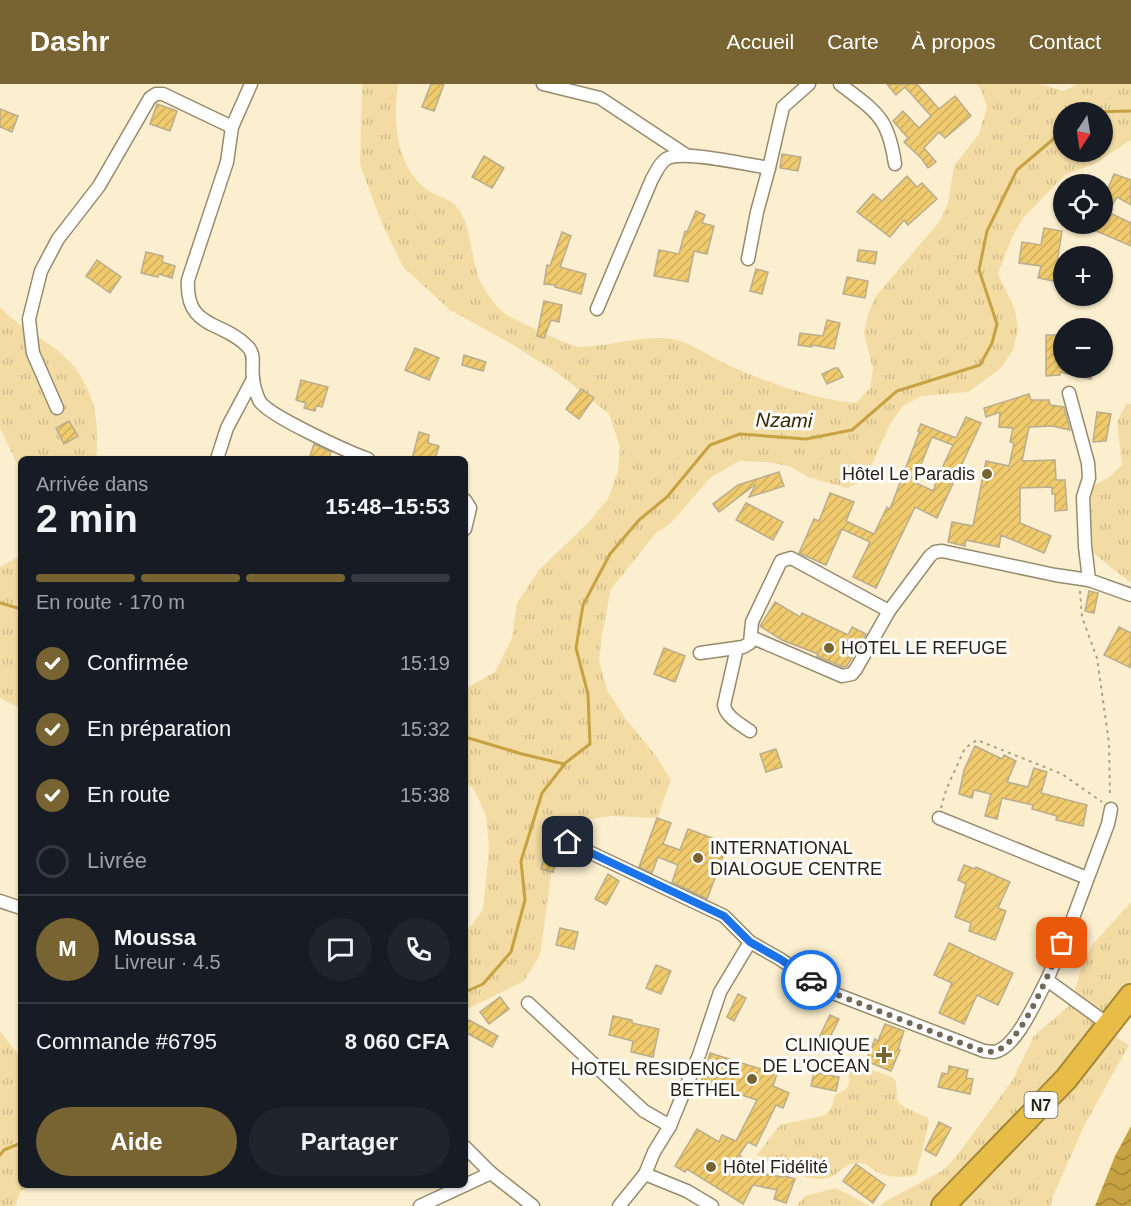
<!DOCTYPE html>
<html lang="fr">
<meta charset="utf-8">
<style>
:root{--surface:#171b24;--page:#20242c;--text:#f1f3f6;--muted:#9ea1a6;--line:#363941;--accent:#786433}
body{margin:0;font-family:Arial,sans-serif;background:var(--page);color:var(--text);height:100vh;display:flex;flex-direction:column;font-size:22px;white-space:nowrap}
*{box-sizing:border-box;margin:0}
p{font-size:20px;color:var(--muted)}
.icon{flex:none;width:33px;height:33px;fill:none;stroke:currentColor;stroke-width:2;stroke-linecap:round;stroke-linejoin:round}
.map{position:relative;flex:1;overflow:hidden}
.details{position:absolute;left:18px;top:372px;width:450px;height:732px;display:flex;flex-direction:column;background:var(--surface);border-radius:9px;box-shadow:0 2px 4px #0004}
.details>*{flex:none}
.needle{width:39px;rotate:192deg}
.fabs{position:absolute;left:1053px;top:18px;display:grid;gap:12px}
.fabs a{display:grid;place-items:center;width:60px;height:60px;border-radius:50%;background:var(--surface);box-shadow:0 2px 4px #0004;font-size:30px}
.pin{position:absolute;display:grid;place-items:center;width:51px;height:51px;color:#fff;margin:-26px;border-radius:12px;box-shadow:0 3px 9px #0006}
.courier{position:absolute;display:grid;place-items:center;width:60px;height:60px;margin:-30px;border:4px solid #1a73e8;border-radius:50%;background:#fff;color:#222;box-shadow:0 2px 8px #0007}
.headline em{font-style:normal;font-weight:700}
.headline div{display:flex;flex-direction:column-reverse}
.headline{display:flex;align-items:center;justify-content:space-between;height:102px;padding:0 18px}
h1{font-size:39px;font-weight:700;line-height:45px}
.bar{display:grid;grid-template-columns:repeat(4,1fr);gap:9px 6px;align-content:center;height:72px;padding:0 18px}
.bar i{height:8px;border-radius:4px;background:var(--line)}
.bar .selected{background:var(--accent)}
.bar p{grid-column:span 4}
.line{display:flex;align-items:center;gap:15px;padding:0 18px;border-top:2px solid var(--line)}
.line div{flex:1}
.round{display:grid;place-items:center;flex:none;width:63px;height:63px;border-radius:32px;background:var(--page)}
ol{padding:0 18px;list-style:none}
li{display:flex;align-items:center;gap:18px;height:66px}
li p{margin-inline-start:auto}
li .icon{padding:6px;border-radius:50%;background:var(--accent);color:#fff;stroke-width:4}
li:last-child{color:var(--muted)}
li i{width:33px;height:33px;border:3px solid var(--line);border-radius:50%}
.action{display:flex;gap:12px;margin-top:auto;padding:12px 18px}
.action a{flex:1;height:69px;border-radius:36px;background:var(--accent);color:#fff;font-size:24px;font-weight:700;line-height:69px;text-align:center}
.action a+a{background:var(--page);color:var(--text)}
header{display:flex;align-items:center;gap:36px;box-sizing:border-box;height:84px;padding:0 30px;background:var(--accent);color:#fff}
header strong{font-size:28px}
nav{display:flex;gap:33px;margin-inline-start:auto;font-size:21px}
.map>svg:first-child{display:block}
.grass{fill:url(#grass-tufts);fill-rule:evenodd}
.water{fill:url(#water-waves)}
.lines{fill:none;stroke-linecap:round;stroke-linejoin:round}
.stream{stroke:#c7a242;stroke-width:3}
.building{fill:url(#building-hatch);stroke:#b9ad8f;stroke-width:1.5;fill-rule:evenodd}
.street-casing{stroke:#978b6e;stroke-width:15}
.highway-casing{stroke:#a58737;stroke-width:26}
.path{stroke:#a99f87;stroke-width:2;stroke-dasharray:3 4.5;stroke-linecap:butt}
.street{stroke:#fff;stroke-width:12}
.highway{stroke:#e8bd47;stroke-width:22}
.done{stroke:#726a58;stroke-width:6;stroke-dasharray:0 10.8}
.route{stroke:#1a73e8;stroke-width:8}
.poi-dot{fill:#786433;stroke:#fdfdfd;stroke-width:2}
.labels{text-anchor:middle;stroke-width:6;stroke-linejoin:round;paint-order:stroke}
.shield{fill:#fdfdfd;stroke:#68645d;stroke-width:1.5}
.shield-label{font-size:16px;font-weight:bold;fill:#282318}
.poi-label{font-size:18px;fill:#282318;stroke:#fdfdfd;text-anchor:end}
.water-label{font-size:20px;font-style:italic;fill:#372800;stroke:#fdfdfd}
</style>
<header>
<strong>Dashr</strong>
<nav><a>Accueil</a><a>Carte</a><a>À propos</a><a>Contact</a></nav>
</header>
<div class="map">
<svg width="1131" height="1122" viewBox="0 0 1131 1122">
<defs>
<pattern id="grass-tufts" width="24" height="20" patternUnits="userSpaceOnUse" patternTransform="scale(1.5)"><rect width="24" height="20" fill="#f3dca4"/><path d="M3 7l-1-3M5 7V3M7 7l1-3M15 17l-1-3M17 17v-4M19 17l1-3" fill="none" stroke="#d0bc8c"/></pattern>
<pattern id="water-waves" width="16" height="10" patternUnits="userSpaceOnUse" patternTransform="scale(1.5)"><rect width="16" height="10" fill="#c7a242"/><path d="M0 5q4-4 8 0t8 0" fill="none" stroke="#a28436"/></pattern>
<pattern id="building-hatch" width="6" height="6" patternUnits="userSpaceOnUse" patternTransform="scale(1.5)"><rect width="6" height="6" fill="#f0cb6d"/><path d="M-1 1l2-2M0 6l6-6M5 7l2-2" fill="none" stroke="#ceae5e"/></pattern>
</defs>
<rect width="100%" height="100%" fill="#fcefcf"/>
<g class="grass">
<path d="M362,0H398C393,36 395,80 426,105C434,112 446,113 454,120C474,139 469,177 482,201C487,209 496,223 504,229C510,234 572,263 578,263C611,263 644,249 677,256C689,258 713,274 726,280C763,297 815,316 856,319L870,304L873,285L864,249L868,230L876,212L940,137L948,119L954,82L979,50L987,23L980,4L976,0H1040L1064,7L1077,0H1131V56L1094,80L1065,91L1023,134L1012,153L998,190L1015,226L1018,246L1013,266L1001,284L968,308L921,312L903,322L890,340L865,395L847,404L808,393L789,382L767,378L740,377L711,393L672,438L656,449L611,505L602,551L599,576L607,606L625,634L656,672L671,696L657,734L612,732L568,738L556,754L540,871L524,897L465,926V850L483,826L489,765L486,731L473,704L465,698V605L495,588L512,554L517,519L540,485L587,440L608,415L618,387L620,363L609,330L559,290L510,259L450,226L403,183L381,137L360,81ZM1064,28H1102V68H1064Z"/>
<path d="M0,223C16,241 38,251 57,266C92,294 101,332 96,375H21V388L0,344Z"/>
<path d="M1126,320H1131V499L1093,469L1090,403L1108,394L1122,381L1117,338Z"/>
<path d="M21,471V625L0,614V483Z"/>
<path d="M1131,818V912L1113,951L1129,961L1085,1040L1052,1114L1051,1122H880L886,1117L942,1087L956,1073L1012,997L1034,952L1071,920L1083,878L1093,860Z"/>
<path d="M0,947L21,974V1101H32L21,1107L15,1122H0Z"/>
<path d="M855,980L892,993L896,998L897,1016L904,1023L928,1034L929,1039L916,1091C902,1094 888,1094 875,1087C869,1083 866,1079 859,1079C845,1078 841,1088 831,1093C812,1102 774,1080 757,1071L780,1041L826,1031L832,1022L834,1012C858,999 845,1001 850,981Z"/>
<path d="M836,1104L870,1122H796L805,1112Z"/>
</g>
<path class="water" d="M1131,1042V1122H1095L1115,1072Z"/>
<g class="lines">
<g class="stream">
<path d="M1091,28L1131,27"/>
<path d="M0,519L21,525"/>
<path d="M465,653L522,670L564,680L590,660L588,610L576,564L583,521L610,470L639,436L667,413L710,361L740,350L806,355L852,346L897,307L980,281L992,259L997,240L979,186L987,147L1017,86L1064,46"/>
<path d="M465,908L483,900L511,868L525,816L521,777L542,709L564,681"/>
<path d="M0,1071L4,1066L21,1059"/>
</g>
</g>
<g class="building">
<path d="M431,0H444L434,27L422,23Z"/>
<path d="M887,0H917L939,25L955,12L971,32L945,54L939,48L924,64L936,78L928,84L922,75L904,58L908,54L893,37L903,27L919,44L931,32L905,3L896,11Z"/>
<path d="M157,20L177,27L170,47L150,40Z"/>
<path d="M0,25L18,32L12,48L0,43Z"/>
<path d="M782,70L801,73L798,87L780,84Z"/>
<path d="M484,72L504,84L492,104L472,93Z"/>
<path d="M1114,90L1131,96V121L1117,113L1108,128L1131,139V162L1080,140H1102V120Z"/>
<path d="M907,92L917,103L922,99L937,115L908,141L904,136L890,153L857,128L873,110L882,117Z"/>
<path d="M696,127L705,131L702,139L714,142L707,170L694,167L688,198L654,192L659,166L679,170L685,147L687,148Z"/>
<path d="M1044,144L1062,147L1054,197L1038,194L1041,182L1019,179L1022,158L1041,161Z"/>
<path d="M562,148L571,152L560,183L586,190L581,210L555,203L556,201L544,200L547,181L550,182Z"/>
<path d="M859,166L877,168L875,180L857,177Z"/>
<path d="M146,168L163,172L162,178L175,182L172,194L159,190L158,193L141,189Z"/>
<path d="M97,176L121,193L110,209L86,192Z"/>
<path d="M756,185L768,188L762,210L750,207Z"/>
<path d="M847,193L868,197L865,214L843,210Z"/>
<path d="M544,217L562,221L559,238L551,236L544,254L537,252Z"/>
<path d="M827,236L840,239L834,265L812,261V263L798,261L800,249L823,252Z"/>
<path d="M1046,251H1060V284H1093L1091,295L1060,288V291L1046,292Z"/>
<path d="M415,264L439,274L429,296L405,286Z"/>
<path d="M464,271L486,278L483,287L462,281Z"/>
<path d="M835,284H838L843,293L827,300L822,290Z"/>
<path d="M301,296L328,303L322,323L316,322L315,327L304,324L306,319L296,316Z"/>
<path d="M581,305L594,314L579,335L566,325Z"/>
<path d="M1029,310L1031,316H1049L1050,321L1064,323L1070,346L1052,342L1029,343L1022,377L1055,376L1056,396H1065L1067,426L1055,427V410H1052V403L1020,404V439L1051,452L1044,469L1001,451L999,463L966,456L965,462L948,458L952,438L973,442L986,377L1009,382L1014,359L1010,358L1013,344L999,343L1000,328L986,333L984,324Z"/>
<path d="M1097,328L1111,330L1106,357L1093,358Z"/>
<path d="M966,333L981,339L937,434L915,423L876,504L853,493L870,458L842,445L826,481L799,469L814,435L819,437L830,409L854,418L846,437L874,450L887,423L890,425L919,349H922L918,347L921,340L956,354ZM932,353L953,361L942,384L933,407L914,398Z"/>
<path d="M69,337L78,352L64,360L56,344Z"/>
<path d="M419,348L429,351L428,359L439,362L435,375H412Z"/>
<path d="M314,360L331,368L329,375H309Z"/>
<path d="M779,388L784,402L749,413L756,400L719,428L713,420L738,401Z"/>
<path d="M746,419L783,438L773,456L736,436Z"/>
<path d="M1089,507L1098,509L1094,529L1085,527Z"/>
<path d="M775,518L800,533L802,529L848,551L852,543L866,550L847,582L843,583L817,572L818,570L782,556L760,542Z"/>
<path d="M1119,543L1131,549V584L1104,571Z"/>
<path d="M664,564L685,572L675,598L654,590Z"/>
<path d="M975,662L1002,675L1004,671L1016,677L1007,698L1028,703L1034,684L1047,688L1041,709L1087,721L1083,742L1056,736L1057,732L1032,725L1033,721L1002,714L997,735L985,732L991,710L974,706L972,714L959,710L964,686Z"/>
<path d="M776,665L782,683L766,688L760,670Z"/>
<path d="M657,734L671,739L663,760L680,766L688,745L728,760L707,815L672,798L678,781L658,773L652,789L639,783Z"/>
<path d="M545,770L557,773L553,788L541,785Z"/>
<path d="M964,781L975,785L976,783L1010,798L998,824L1006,827L995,856L969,847L971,839L955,833L966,800L958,796Z"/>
<path d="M608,790L619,797L606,821L595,815Z"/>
<path d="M560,844L578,848L574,865L556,861Z"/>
<path d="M949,859L1013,889L998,921L977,911L964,940L939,929L952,899L934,891Z"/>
<path d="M656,881L671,887L661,910L646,904Z"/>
<path d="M738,910L746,914L734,937L727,933Z"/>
<path d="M500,913L509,925L489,940L480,928Z"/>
<path d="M830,931L839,935L824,965L816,960Z"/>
<path d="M613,932L632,936V939L659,945L653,973L631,968L633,957L609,951Z"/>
<path d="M469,936L498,952L492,963L465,948V943Z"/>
<path d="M885,940L904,947L898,965L900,966L891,987L866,977L875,955L878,957Z"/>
<path d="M710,969L777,990L773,1002L789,1009L783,1024L776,1021L756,1062L748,1058L739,1071L743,1074L740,1078L767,1092V1090L782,1093V1091L795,1095L786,1119L774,1115L777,1106L753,1101L743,1120L687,1085L685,1088L675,1082L697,1045L719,1058L722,1051L736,1057L757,1016L701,998Z"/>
<path d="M949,982L968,986L966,994L973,995L970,1010L938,1003L942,989L948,990Z"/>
<path d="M814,988L839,993L836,1007L811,1002Z"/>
<path d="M939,1038L951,1044L936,1072L925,1066Z"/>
<path d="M856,1080L885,1101L873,1119L843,1097Z"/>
</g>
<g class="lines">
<defs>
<g id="street">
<path d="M251,0L232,43L227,78L188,196C185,246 223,236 248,263C256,271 251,283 253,293C253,300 256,309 259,316C266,331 349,368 368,375"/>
<path d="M543,0L600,14L686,71"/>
<path d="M840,0C876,28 888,32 895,80"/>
<path d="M748,175L757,128L769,84"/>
<path d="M597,225L652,95C656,88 659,80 666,75C682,65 748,81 769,84L783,23L809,0"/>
<path d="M1069,309L1088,379L1089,394L1083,413L1085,462L1089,496"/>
<path d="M57,324L33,269L31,253L29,235L41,187L58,155L99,102L150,14L156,10H163L232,43"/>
<path d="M217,375L227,344L253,295"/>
<path d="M465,416L470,424L465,445"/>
<path d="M751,553L842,592L852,590L856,585L889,527"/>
<path d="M737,564L724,621C726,633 740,640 750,647"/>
<path d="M700,569L743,563L750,559L752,538L781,477L791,474L889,527L930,472L935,468L942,467L1055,491L1089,496L1131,511"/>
<path d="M939,734L1087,794"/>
<path d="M568,758L724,832L750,858"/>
<path d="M0,817L21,824"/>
<path d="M1047,896L1070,842L1108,740L1111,725"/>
<path d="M528,919L644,1027L670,1042"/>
<path d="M465,1063L491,1089L533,1122"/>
<path d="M645,1090L654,1068L670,1042L699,971L720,908L750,858L780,875L825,906L984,967C987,967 990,968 994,968C1016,965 1037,914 1047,896L1109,941"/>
<path d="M420,1122L491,1089"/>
<path d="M619,1122L645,1090L687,1107L712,1122"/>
</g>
<path id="highway" d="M943,1122L1066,995L1131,912"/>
</defs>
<use href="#street" class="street-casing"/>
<use href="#highway" class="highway-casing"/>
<g class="path">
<path d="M1080,507L1082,533L1097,574L1109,659L1110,713"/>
<path d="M941,724L946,706L965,664L977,656L1062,690L1102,718"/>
</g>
<use href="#street" class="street"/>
<use href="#highway" class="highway"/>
</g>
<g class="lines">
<path class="done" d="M811,896L825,906L964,960C973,963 985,970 995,967C1021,962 1051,883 1062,859"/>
<path class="route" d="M568,758L724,832L750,858L780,875L811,896"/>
</g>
<g class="poi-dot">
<circle cx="987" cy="390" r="6"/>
<circle cx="829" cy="564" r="6"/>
<circle cx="698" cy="774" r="6"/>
<path d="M881 962h6v6h6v6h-6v6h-6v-6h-6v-6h6z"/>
<circle cx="752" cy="995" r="6"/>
<circle cx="711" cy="1083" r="6"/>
</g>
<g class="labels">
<rect class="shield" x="1024.5" y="1008" width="33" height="26" rx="4.5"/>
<g class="shield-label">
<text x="1041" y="1027">N7</text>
</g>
<g class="poi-label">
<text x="975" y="396">Hôtel Le Paradis</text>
<text x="841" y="570" text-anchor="start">HOTEL LE REFUGE</text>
<text x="710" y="770" text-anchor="start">INTERNATIONAL<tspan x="710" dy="21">DIALOGUE CENTRE</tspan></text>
<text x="870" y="967">CLINIQUE<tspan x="870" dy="21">DE L'OCEAN</tspan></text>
<text x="740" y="991">HOTEL RESIDENCE<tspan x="740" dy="21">BETHEL</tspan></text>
<text x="723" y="1089" text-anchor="start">Hôtel Fidélité</text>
</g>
<g class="water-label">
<text transform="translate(784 336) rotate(1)" y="7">Nzami</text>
</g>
</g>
</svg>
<div class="fabs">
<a><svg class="needle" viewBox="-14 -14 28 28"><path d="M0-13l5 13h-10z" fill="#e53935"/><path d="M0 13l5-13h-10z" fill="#9ea1a6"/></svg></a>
<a><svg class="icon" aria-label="locate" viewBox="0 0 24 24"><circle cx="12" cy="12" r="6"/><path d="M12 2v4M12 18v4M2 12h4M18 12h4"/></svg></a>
<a>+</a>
<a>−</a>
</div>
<div class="pin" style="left:1062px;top:859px;background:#ea580c"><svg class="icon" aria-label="bag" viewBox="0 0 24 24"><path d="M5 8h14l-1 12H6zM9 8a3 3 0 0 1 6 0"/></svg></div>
<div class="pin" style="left:568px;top:758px;background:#1f2937"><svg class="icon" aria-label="home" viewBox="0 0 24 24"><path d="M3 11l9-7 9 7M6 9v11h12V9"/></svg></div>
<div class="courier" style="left:811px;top:896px"><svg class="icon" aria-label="car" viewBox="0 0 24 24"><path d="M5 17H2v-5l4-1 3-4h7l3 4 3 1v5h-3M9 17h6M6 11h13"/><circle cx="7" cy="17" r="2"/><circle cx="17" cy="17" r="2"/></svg></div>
<section class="details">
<div class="headline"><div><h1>2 min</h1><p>Arrivée dans</p></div><em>15:48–15:53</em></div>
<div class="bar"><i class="selected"></i><i class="selected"></i><i class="selected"></i><i></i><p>En route · 170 m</p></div>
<ol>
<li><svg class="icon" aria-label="check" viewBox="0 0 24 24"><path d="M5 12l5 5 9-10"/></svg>Confirmée<p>15:19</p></li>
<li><svg class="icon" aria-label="check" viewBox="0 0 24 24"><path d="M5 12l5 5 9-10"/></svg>En préparation<p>15:32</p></li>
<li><svg class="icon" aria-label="check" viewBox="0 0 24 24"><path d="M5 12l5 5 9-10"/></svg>En route<p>15:38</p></li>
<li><i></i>Livrée</li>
</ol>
<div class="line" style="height:108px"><b class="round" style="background:var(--accent);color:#fff">M</b><div><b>Moussa</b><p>Livreur · 4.5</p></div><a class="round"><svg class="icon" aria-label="chat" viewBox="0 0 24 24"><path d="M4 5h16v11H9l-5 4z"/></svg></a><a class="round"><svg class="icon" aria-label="phone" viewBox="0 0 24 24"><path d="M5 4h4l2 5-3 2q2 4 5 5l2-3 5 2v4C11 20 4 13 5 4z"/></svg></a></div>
<div class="line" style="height:78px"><div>Commande #6795</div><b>8 060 CFA</b></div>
<div class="action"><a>Aide</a><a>Partager</a></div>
</section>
</div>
